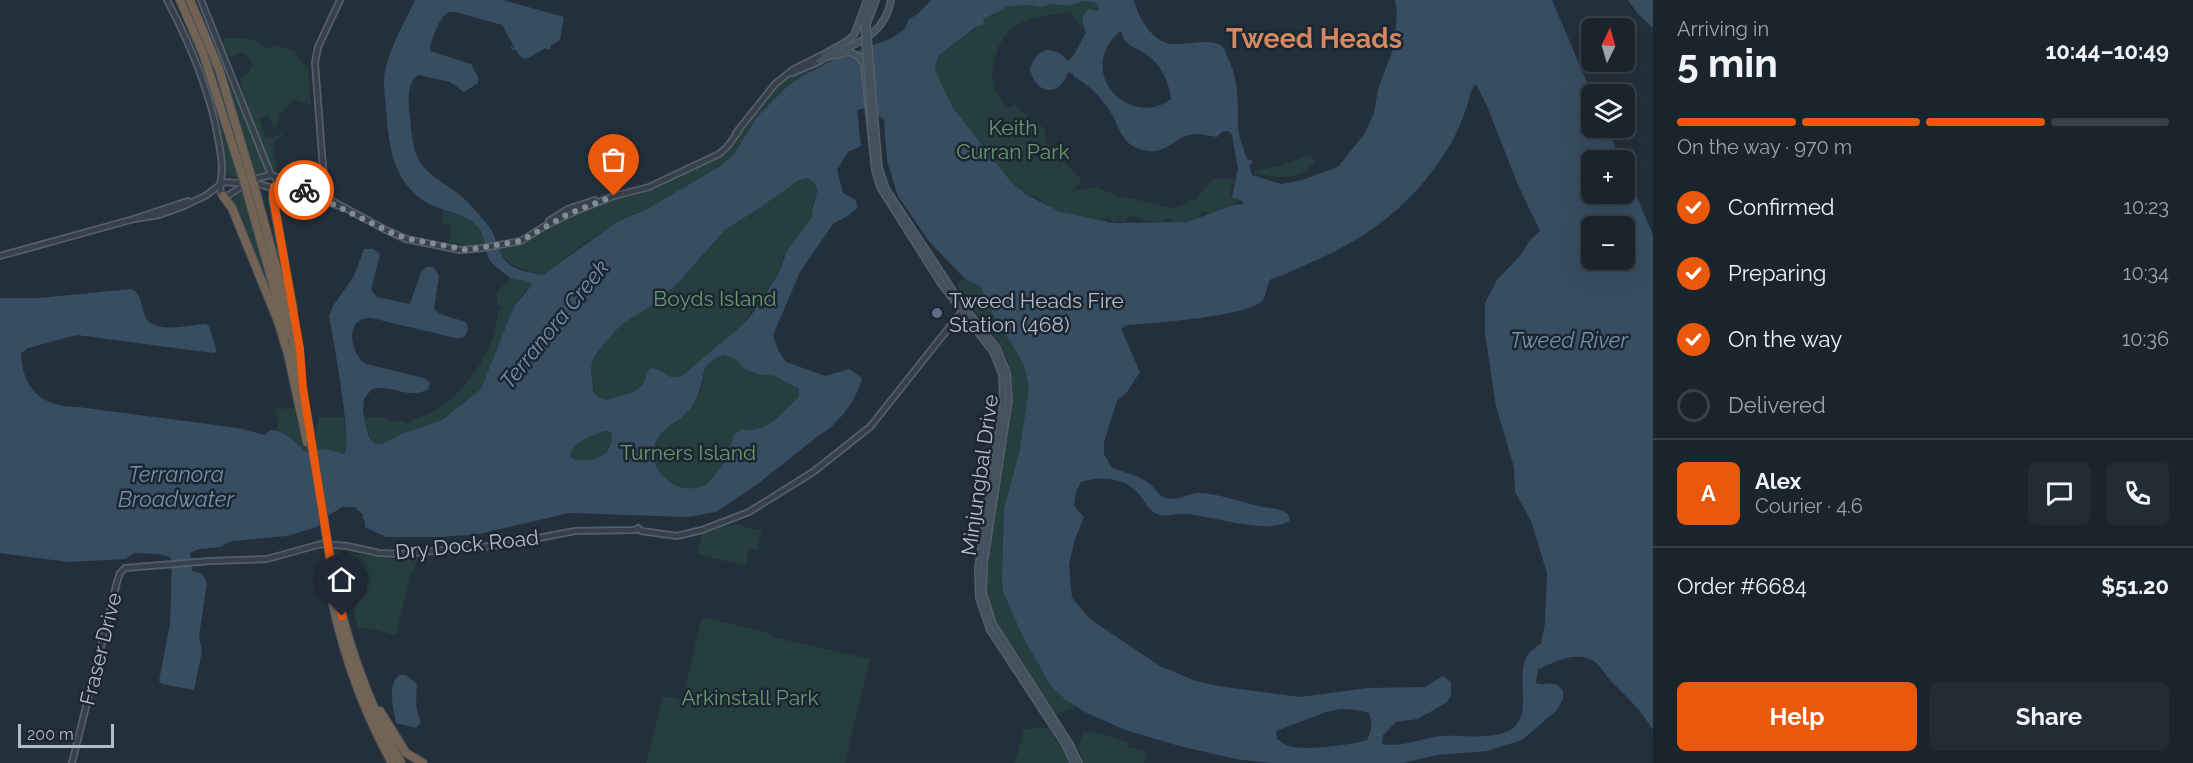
<!DOCTYPE html>
<meta charset="utf-8">
<style>
:root{--surface:#1a242c;--page:#232c34;--text:#f1f3f6;--muted:#9fa4a9;--line:#384148;--accent:#ea580c}
body{margin:0;font-family:Raleway,sans-serif;background:var(--page);color:var(--text);height:100vh;display:flex;flex-direction:column;font-size:22px;white-space:nowrap}
*{box-sizing:border-box;margin:0}
p{font-size:20px;color:var(--muted)}
.icon{flex:none;width:33px;height:33px;fill:none;stroke:currentColor;stroke-width:2;stroke-linecap:round;stroke-linejoin:round}
.map{position:relative;flex:1;overflow:hidden}
.side{display:flex;flex-direction:column;background:var(--surface);width:540px}
.side>*{flex:none}
.needle{width:39px;rotate:5deg}
.fabs{position:absolute;left:1581px;top:18px;display:grid;gap:12px}
.fabs a{display:grid;place-items:center;width:54px;height:54px;border-radius:9px;background:var(--surface);box-shadow:0 6px 24px #0002,0 0 0 2px var(--line);font-size:30px}
.scale{position:absolute;left:18px;bottom:15px;width:96px;box-sizing:border-box;padding-left:6px;border:3px solid #b2bcc7;border-top:0;font-size:16px;line-height:21px;white-space:nowrap;color:#b2bcc7;-webkit-text-stroke:4px #1c2631;paint-order:stroke}
.pin{position:absolute;display:grid;place-items:center;width:51px;height:51px;color:#fff;margin:-62px -26px;border-radius:50% 50% 50% 0;rotate:-45deg;box-shadow:0 0 6px #0007}
.pin .icon{rotate:45deg}
.courier{position:absolute;display:grid;place-items:center;width:60px;height:60px;margin:-30px;border:4px solid #ea580c;border-radius:50%;background:#fff;color:#222;box-shadow:0 2px 8px #0007}
.head em{font-style:normal;font-weight:700}
.head div{display:flex;flex-direction:column-reverse}
.head{display:flex;align-items:center;justify-content:space-between;height:102px;padding:0 24px}
h1{font-size:39px;font-weight:700;line-height:45px}
.bar{display:grid;grid-template-columns:repeat(4,1fr);gap:9px 6px;align-content:center;height:72px;padding:0 24px}
.bar i{height:8px;border-radius:4px;background:var(--line)}
.bar .on{background:var(--accent)}
.bar p{grid-column:span 4}
.line{display:flex;align-items:center;gap:15px;padding:0 24px;border-top:2px solid var(--line)}
.line div{flex:1}
.round{display:grid;place-items:center;flex:none;width:63px;height:63px;border-radius:9px;background:var(--page)}
ol{padding:0 24px;list-style:none}
li{display:flex;align-items:center;gap:18px;height:66px}
li p{margin-inline-start:auto}
li .icon{padding:6px;border-radius:50%;background:var(--accent);color:#fff;stroke-width:4}
li:last-child{color:var(--muted)}
li i{width:33px;height:33px;border:3px solid var(--line);border-radius:50%}
.cta{display:flex;gap:12px;margin-top:auto;padding:12px 24px}
.cta a{flex:1;height:69px;border-radius:9px;background:var(--accent);color:#fff;font-size:24px;font-weight:700;line-height:69px;text-align:center}
.cta a+a{background:var(--page);color:var(--text)}
main{display:flex;flex:1;min-height:0}
.map>svg:first-child{display:block}
.green{fill:#263e3e}
.water{fill:#374d62;fill-rule:evenodd}
.lines{fill:none;stroke-linecap:round;stroke-linejoin:round}
.tertiary-casing{stroke:#555f6a;stroke-width:8}
.secondary-casing{stroke:#555f6a;stroke-width:8}
.motorway-casing{stroke:#424c57;stroke-width:10}
.tertiary{stroke:#37414c;stroke-width:4.5}
.secondary{stroke:#45515f;stroke-width:5}
.motorway{stroke:#726354;stroke-width:8}
.secondary-bridge-casing{stroke:#555f6a;stroke-width:8;stroke-linecap:butt}
.motorway-bridge-casing{stroke:#424c57;stroke-width:10;stroke-linecap:butt}
.secondary-bridge{stroke:#45515f;stroke-width:5}
.motorway-bridge{stroke:#726354;stroke-width:8}
.done{stroke:#808b96;stroke-width:6;stroke-dasharray:0 10.8}
.route{stroke:#ea580c;stroke-width:8}
.service-dot{fill:#5c6f8a;stroke:#1c2631;stroke-width:2}
.labels{text-anchor:middle;stroke-width:5;stroke-linejoin:round;paint-order:stroke}
.park-label{font-size:21px;fill:#6a9870;stroke:#1c2631}
.poi-label{font-size:21px;fill:#b2bcc7;stroke:#1c2631;text-anchor:start}
.street-label{font-size:21px;fill:#b2bcc7;stroke:#1c2631}
.water-label{font-size:22px;font-style:italic;fill:#7390aa;stroke:#1c2631}
.district-label{font-size:27px;font-weight:bold;fill:#d38862;stroke:#1c2631}
</style>
<main>
<div class="map">
<svg width="1653" height="763" viewBox="0 0 1653 763">
<rect width="100%" height="100%" fill="#23303b"/>
<g class="green">
<path d="M1085,1L1096,3L1099,9L1094,10L1082,23L1083,30C1079,24 1072,18 1071,12C1064,14 1056,13 1048,15C1014,22 1000,31 993,67C990,82 997,97 1009,108L1015,104C1020,113 1035,123 1044,128L1046,142L1052,150L1079,176L1081,182L1072,191L1095,187L1117,195L1116,197L1120,198L1121,196L1171,208L1189,203V198L1196,201L1197,197L1213,179H1234L1235,181C1231,186 1229,191 1232,197L1239,200L1238,202L1212,213L1203,212C1197,223 1184,222 1173,222L1170,218C1151,226 1144,220 1131,215L1124,222L1119,220L1113,223L1109,217C1105,218 1103,220 1100,221C1088,222 1042,208 1039,197L1027,195L1012,183L953,108L935,70L938,56L980,25L984,19L994,15L1000,9L1029,5L1076,4Z"/>
<path d="M224,38C237,38 256,37 266,48H272L274,45L295,51C297,59 299,63 308,66L311,105L294,99L280,115L277,126L274,128L269,116L259,119L266,137L273,138L284,132C282,136 277,139 275,143C271,152 277,162 277,172L271,168C263,137 241,109 240,77L248,74L253,64L247,55L241,52L231,58L223,44Z"/>
<path d="M833,58L834,60L802,76L757,117L734,154L722,165L647,209L629,216L590,240L543,275C522,268 510,270 498,248L524,242L552,223L594,206L634,193L720,155L764,100L784,82L797,73Z"/>
<path d="M227,81L234,92L266,170L259,177L254,176Z"/>
<path d="M215,111L239,179L225,174L223,153Z"/>
<path d="M1311,155L1315,162C1296,183 1280,177 1254,174V171L1280,166Z"/>
<path d="M807,178L814,181L817,186L818,192L812,206V217L783,259L778,275L741,326L683,375C671,380 666,376 656,369L648,371L643,384L634,392L606,400L599,398L594,391L591,368L594,357L608,339L621,325L648,308L691,269L725,230L758,209L799,180Z"/>
<path d="M243,192L269,293L249,238L231,201L238,193Z"/>
<path d="M444,211C463,216 483,222 485,245L467,246L448,242L452,226L441,223Z"/>
<path d="M511,278L526,280L532,285L524,292L514,306L481,389L442,420L404,433L384,443L376,444L371,440L364,417H385L392,421H405L406,424L411,423V420C419,417 429,414 437,409C469,389 495,349 498,311H500L501,305H498L496,293Z"/>
<path d="M965,279L980,286L983,290L998,325L1012,344L1024,366L1029,389L1019,453L1004,508L1002,579L1003,592L1023,637L1050,685L1076,706L1053,715L995,624L987,604L984,580L1013,395C1012,384 1011,372 1008,362C999,335 974,313 959,290L958,283Z"/>
<path d="M726,355L735,359L744,369L757,374L775,376L799,389V397C782,412 766,435 742,429L733,435L728,460L705,485L688,489L668,481L660,475L654,463V450L659,436L665,428L675,423L701,392L705,367L716,358Z"/>
<path d="M294,408L296,419L305,442L314,440L319,417H344L347,450L345,454L326,449L306,452C296,444 287,433 276,429L278,424L275,409Z"/>
<path d="M605,431L611,432C615,455 591,464 573,459L570,456C573,441 592,435 605,431Z"/>
<path d="M737,525L762,531L757,550L749,549L745,566L697,554L702,534L726,526Z"/>
<path d="M333,549L344,554L349,553L392,559L419,558L410,575L396,635L369,628L359,629C352,608 351,609 367,593V573L361,567L351,565L347,571L351,603L339,591Z"/>
<path d="M702,617L772,634V637L870,659L845,763H646L663,696L682,700Z"/>
<path d="M1039,727L1049,729L1070,763H1015L1024,730Z"/>
<path d="M1084,731L1106,735L1128,742V747L1147,751L1144,763H1084L1078,747Z"/>
</g>
<g class="water">
<path d="M415,0H503L564,17L560,40L550,46L551,49L547,50L546,48L526,59L521,57L515,49L513,50L510,46L515,48L502,25L456,12C452,12 450,11 446,14C439,19 429,44 430,51L471,64L478,77V83L464,92L450,82L418,75C408,81 408,98 409,109C411,123 411,140 416,154C425,175 442,181 459,194C469,202 478,214 487,224C498,236 496,253 509,264C519,272 531,272 543,275L617,222L647,209L722,165L734,154L757,117L787,87L802,76L834,60L892,38L904,30L909,19L918,14L931,0H1134C1138,17 1151,40 1170,44C1183,46 1215,36 1224,48C1226,51 1225,54 1227,57C1239,77 1238,105 1238,128C1239,138 1244,150 1247,159L1253,161L1249,165L1252,175L1281,184L1302,180L1338,167L1365,133L1374,113L1378,89L1394,47L1397,13L1395,0H1552L1592,94V128H1607L1621,160H1592V194H1624L1625,169L1653,235V730C1641,710 1626,696 1610,680C1603,672 1598,660 1587,658C1568,653 1554,663 1538,669L1536,683C1548,687 1553,678 1563,691V699L1557,710L1522,740L1487,751L1437,755L1403,763H1273L1235,759L1176,745L1125,730L1085,712L1065,699L1050,685L1039,665L1023,637L1003,592L1002,579L1004,508L1019,453L1029,389L1024,366L1012,344L998,325L980,286L965,279L928,240L898,196L887,161L884,119L865,108L857,110L861,146L848,152L837,170L843,193L856,200L857,208L849,215L833,224L800,272L773,335L778,350L786,362L825,376L849,369L862,378C857,400 837,426 818,436L759,483L716,512L688,517L570,513L479,534L442,537H386L365,527V522L362,517L363,515L355,507H342L326,517L317,527L287,536L232,541L220,547L199,549L190,553L192,571L203,574L207,583L199,636L202,651L194,690L162,684L159,681L170,624L172,563L170,557L158,554L134,553L125,559L68,562L0,553V298H39L131,289C147,295 137,321 157,326C172,330 191,325 206,324L209,326L216,348V352L213,353L77,335L28,348L21,353C22,389 42,407 78,407L238,428L265,435L270,430C285,429 295,443 306,452L326,449L345,454C352,440 333,338 329,316L333,306L354,276L364,249H373L380,254L371,290L377,297L410,304L421,272L426,267H433L439,275L434,309L440,314L466,322L468,328C466,336 464,339 455,338L372,318C343,316 350,354 366,364L424,378L430,383L428,389C408,401 389,382 371,390L364,399L363,411L368,435L371,440L376,444L384,443L404,433L442,420L481,389L514,306L532,285C527,278 519,281 511,278C505,275 499,269 493,264C482,254 488,238 478,227C463,211 438,212 421,199C391,176 389,143 386,108C385,95 382,80 386,67C391,44 406,21 415,0ZM1085,1L1096,3L1099,9L1097,11L1089,9C1081,16 1081,23 1086,32L1074,55L1068,61C1053,44 1037,47 1030,69C1036,96 1060,97 1068,72L1073,74V76C1088,84 1101,97 1110,111C1118,124 1121,142 1137,148C1166,160 1172,136 1194,134C1201,134 1210,136 1217,137L1223,131H1228L1232,135L1238,169L1232,197L1242,201L1243,204L1233,205L1187,222L1113,223L1061,212L1027,195L1012,183L953,108L935,70L938,56L976,27L983,25L984,19L1007,7L1029,5L1041,7L1052,4L1068,6ZM1120,31L1122,32C1123,46 1136,47 1146,54C1161,65 1169,81 1171,99C1131,130 1073,73 1120,31ZM1476,84L1487,106L1518,185L1540,231L1530,240L1519,257L1497,280L1485,303V334L1496,406L1514,467L1515,492L1531,521L1547,573L1545,623L1541,644C1501,662 1545,720 1503,733C1484,739 1461,735 1442,736C1422,738 1402,748 1382,744L1383,735L1396,722L1418,719L1447,702L1451,696V682L1443,676L1425,687L1367,688L1300,697L1218,686L1196,681L1160,666L1090,619L1072,598L1069,565L1075,539L1084,517L1074,506L1076,492L1081,482C1099,476 1123,477 1137,492C1144,499 1148,511 1159,515C1166,517 1179,513 1187,514C1211,516 1272,536 1290,520L1288,514C1278,507 1269,509 1258,506C1238,501 1220,494 1199,493C1188,493 1179,501 1167,498C1159,497 1156,489 1150,484C1139,475 1126,473 1112,468L1104,454V442L1117,401L1127,392L1140,372L1121,329L1127,325C1151,323 1249,317 1263,300C1267,294 1266,285 1271,279C1284,276 1293,270 1305,265C1368,239 1416,203 1451,143C1457,133 1462,120 1466,109C1469,101 1470,90 1476,84ZM807,178C827,188 811,198 812,217L787,251L778,275L752,314L741,326L683,375C666,382 666,370 651,368L648,371L643,384L634,392L606,400L599,398L593,391L591,368L594,357L608,339L621,325L648,308L678,283L725,230L758,209L799,180ZM1592,226H1624V260H1592ZM725,355L735,359L744,369L757,374L775,376L799,389V397C782,412 766,435 742,429L733,435C730,453 726,462 714,476C711,478 708,484 704,485C682,497 650,475 654,450C658,428 673,427 686,413C699,400 701,385 705,367L716,358ZM605,431L611,432C616,455 592,464 573,459L570,456C573,442 592,435 605,431ZM1341,709L1356,710L1369,713C1373,724 1372,730 1367,740C1352,745 1304,751 1289,746C1285,745 1281,741 1277,739L1276,731L1326,712Z"/>
<path d="M1628,0H1653V28L1638,14Z"/>
<path d="M400,675H406L417,684C416,697 415,711 421,722L416,728L396,723C394,710 386,683 400,675Z"/>
</g>
<g class="lines">
<defs>
<g id="tertiary">
<path d="M167,0C190,44 210,90 218,138C221,154 224,169 220,184"/>
<path d="M201,0L271,175"/>
<path d="M792,73L820,61"/>
<path d="M736,133L775,84L794,69L824,54"/>
<path d="M220,185L221,194L227,196C237,190 245,182 258,184C263,185 268,187 272,188L277,184L276,178"/>
<path d="M275,187C296,178 320,200 339,206"/>
<path d="M321,198L324,192V181L315,63L318,47L340,0"/>
<path d="M134,219L159,215L184,206L205,196L224,182L238,183L271,175L310,189L386,230L406,239L460,250L483,248L521,241L543,227L578,210L614,196L649,187L719,154L727,147L738,132"/>
<path d="M549,221L568,209L595,200"/>
<path d="M0,256L134,219L188,201"/>
<path d="M72,763L117,582L120,573L125,568L211,561L267,559L321,544L347,546L379,553L400,554L502,545L575,531L635,530L638,528L641,531L677,536L702,530L749,512L813,472L870,427L963,310"/>
</g>
<g id="secondary">
<path d="M864,24L866,9L871,0"/>
<path d="M867,24L876,0"/>
<path d="M824,54L847,41L854,35L867,0"/>
<path d="M833,56L849,52L860,57L864,65L875,170L880,187L940,282L993,352L1002,374L1003,404L978,568L979,598L990,630L1064,743L1074,763"/>
<path d="M819,61C851,45 884,39 891,0"/>
<path d="M875,123L879,168L886,189L961,303L997,348L1007,373L1009,400L984,564L983,593L993,624L1071,746L1079,763"/>
</g>
<g id="motorway">
<path d="M180,0L203,53L243,178"/>
<path d="M190,0L219,69L251,176"/>
<path d="M274,187L273,199L293,310"/>
<path d="M255,189L286,303L310,433"/>
<path d="M247,192L287,335"/>
<path d="M223,196L232,208L278,321L288,354L307,442"/>
<path d="M330,558C342,630 366,699 401,763"/>
<path d="M328,578C339,643 360,705 392,763"/>
<path d="M380,711L406,753L423,763"/>
</g>
</defs>
<use href="#tertiary" class="tertiary-casing"/>
<use href="#secondary" class="secondary-casing"/>
<use href="#motorway" class="motorway-casing"/>
<use href="#tertiary" class="tertiary"/>
<use href="#secondary" class="secondary"/>
<use href="#motorway" class="motorway"/>
<defs>
<g id="secondary-bridge">
<path d="M864,24L871,124"/>
<path d="M867,24L875,123"/>
</g>
<g id="motorway-bridge">
<path d="M251,176L255,189"/>
<path d="M243,178L247,192"/>
<path d="M311,441L330,558"/>
</g>
</defs>
<use href="#secondary-bridge" class="secondary-bridge-casing"/>
<use href="#motorway-bridge" class="motorway-bridge-casing"/>
<use href="#secondary-bridge" class="secondary-bridge"/>
<use href="#motorway-bridge" class="motorway-bridge"/>
</g>
<g class="lines">
<path class="done" d="M304,190L396,235L414,240L467,250L521,241L568,214L614,196"/>
<path class="route" d="M304,190C294,186 285,182 274,187L273,196L300,349L303,388L330,558L342,616"/>
</g>
<circle class="service-dot" cx="937" cy="313" r="6"/>
<g class="labels">
<g class="park-label">
<text x="1013" y="135">Keith<tspan x="1013" dy="24">Curran Park</tspan></text>
<text x="715" y="306">Boyds Island</text>
<text x="688" y="460">Turners Island</text>
<text x="750" y="705">Arkinstall Park</text>
</g>
<g class="poi-label">
<text x="949" y="308">Tweed Heads Fire<tspan x="949" dy="24">Station (468)</tspan></text>
</g>
<g class="street-label">
<text transform="translate(980 475) rotate(-82)" y="7">Minjungbal Drive</text>
<text transform="translate(467 545) rotate(-6)" y="7">Dry Dock Road</text>
<text transform="translate(101 649) rotate(-76)" y="7">Fraser Drive</text>
</g>
<g class="water-label">
<text transform="translate(554 324) rotate(-51)" y="8">Terranora Creek</text>
<text x="1569" y="348">Tweed River</text>
<text x="176" y="482">Terranora<tspan x="176" dy="25">Broadwater</tspan></text>
</g>
<g class="district-label">
<text x="1314" y="48">Tweed Heads</text>
</g>
</g>
</svg>
<div class="fabs">
<a><svg class="needle" viewBox="-14 -14 28 28"><path d="M0-13l5 13h-10z" fill="#e53935"/><path d="M0 13l5-13h-10z" fill="#9fa4a9"/></svg></a>
<a><svg class="icon" aria-label="layers" viewBox="0 0 24 24"><path d="M12 4l9 5-9 5-9-5zM3 14l9 5 9-5"/></svg></a>
<a>+</a>
<a>−</a>
</div>
<div class="scale">200 m</div>
<div class="pin" style="left:614px;top:196px;background:#ea580c"><svg class="icon" aria-label="bag" viewBox="0 0 24 24"><path d="M5 8h14l-1 12H6zM9 8a3 3 0 0 1 6 0"/></svg></div>
<div class="pin" style="left:342px;top:616px;background:#1f2937"><svg class="icon" aria-label="home" viewBox="0 0 24 24"><path d="M3 11l9-7 9 7M6 9v11h12V9"/></svg></div>
<div class="courier" style="left:304px;top:190px"><svg class="icon" aria-label="bike" viewBox="0 0 24 24"><circle cx="6" cy="16" r="4"/><circle cx="18" cy="16" r="4"/><path d="M6 16l4-8h5l3 8M10 8l3 8H6M13 5h3"/></svg></div>
</div>
<section class="side">
<div class="head"><div><h1>5 min</h1><p>Arriving in</p></div><em>10:44–10:49</em></div>
<div class="bar"><i class="on"></i><i class="on"></i><i class="on"></i><i></i><p>On the way · 970 m</p></div>
<ol>
<li><svg class="icon" aria-label="check" viewBox="0 0 24 24"><path d="M5 12l5 5 9-10"/></svg>Confirmed<p>10:23</p></li>
<li><svg class="icon" aria-label="check" viewBox="0 0 24 24"><path d="M5 12l5 5 9-10"/></svg>Preparing<p>10:34</p></li>
<li><svg class="icon" aria-label="check" viewBox="0 0 24 24"><path d="M5 12l5 5 9-10"/></svg>On the way<p>10:36</p></li>
<li><i></i>Delivered</li>
</ol>
<div class="line" style="height:108px"><b class="round" style="background:var(--accent);color:#fff">A</b><div><b>Alex</b><p>Courier · 4.6</p></div><a class="round"><svg class="icon" aria-label="chat" viewBox="0 0 24 24"><path d="M4 5h16v11H9l-5 4z"/></svg></a><a class="round"><svg class="icon" aria-label="phone" viewBox="0 0 24 24"><path d="M5 4h4l2 5-3 2q2 4 5 5l2-3 5 2v4C11 20 4 13 5 4z"/></svg></a></div>
<div class="line" style="height:78px"><div>Order #6684</div><b>$51.20</b></div>
<div class="cta"><a>Help</a><a>Share</a></div>
</section>
</main>
